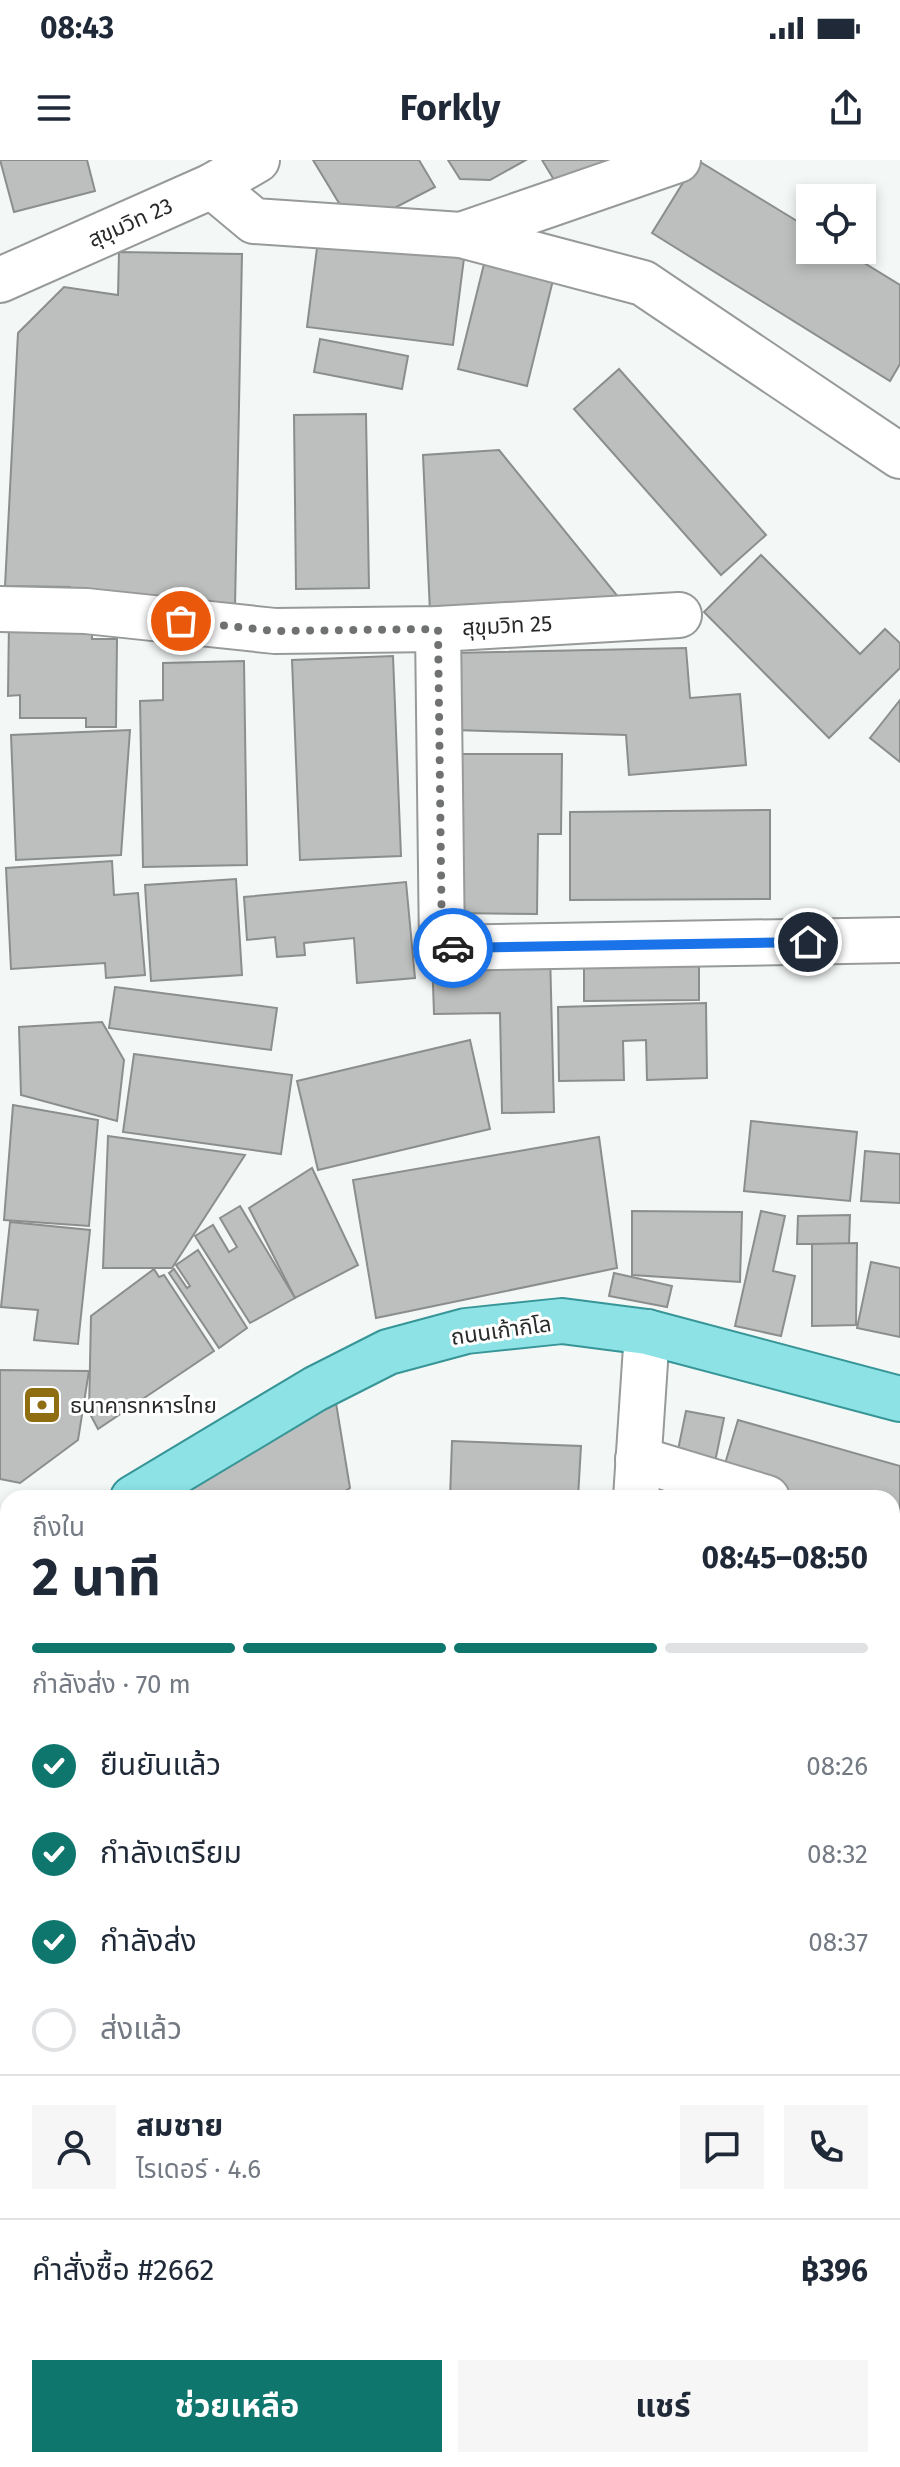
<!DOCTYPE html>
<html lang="th">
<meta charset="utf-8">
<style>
:root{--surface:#fff;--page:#f6f6f7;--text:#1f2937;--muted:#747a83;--line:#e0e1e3;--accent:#0f766e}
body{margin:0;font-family:"Fira Sans","Noto Sans Thai",sans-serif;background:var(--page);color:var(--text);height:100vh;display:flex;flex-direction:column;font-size:30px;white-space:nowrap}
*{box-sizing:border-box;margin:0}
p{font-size:26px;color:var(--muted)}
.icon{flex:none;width:44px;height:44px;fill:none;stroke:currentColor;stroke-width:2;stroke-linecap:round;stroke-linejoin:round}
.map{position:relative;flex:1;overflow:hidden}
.details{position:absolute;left:0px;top:1330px;width:900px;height:978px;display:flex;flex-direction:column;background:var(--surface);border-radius:24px 24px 0 0;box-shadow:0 4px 12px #0003}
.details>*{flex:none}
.tools{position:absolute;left:796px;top:24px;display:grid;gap:16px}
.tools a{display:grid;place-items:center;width:80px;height:80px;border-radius:0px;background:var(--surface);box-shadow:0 4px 12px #0003;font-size:40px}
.pin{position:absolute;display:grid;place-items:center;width:68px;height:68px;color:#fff;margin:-34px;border:4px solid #fff;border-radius:50%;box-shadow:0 2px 8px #0007}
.courier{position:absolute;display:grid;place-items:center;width:80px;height:80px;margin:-40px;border:6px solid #1a73e8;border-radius:50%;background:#fff;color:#222;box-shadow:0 2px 10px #0007}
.headline em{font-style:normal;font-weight:700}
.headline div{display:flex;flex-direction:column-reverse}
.headline{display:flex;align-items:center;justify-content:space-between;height:136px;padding:0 32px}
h1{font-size:52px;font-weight:700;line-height:60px}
.bar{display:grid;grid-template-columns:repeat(4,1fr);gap:12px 8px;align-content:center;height:96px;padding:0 32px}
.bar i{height:10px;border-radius:6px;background:var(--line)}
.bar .selected{background:var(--accent)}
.bar p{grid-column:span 4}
.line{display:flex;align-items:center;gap:20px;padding:0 32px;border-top:2px solid var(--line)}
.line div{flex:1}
.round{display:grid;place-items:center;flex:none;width:84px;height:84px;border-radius:0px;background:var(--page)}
ol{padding:0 32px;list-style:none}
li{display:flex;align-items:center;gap:24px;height:88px}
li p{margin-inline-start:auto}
li .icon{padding:8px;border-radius:50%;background:var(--accent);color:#fff;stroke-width:4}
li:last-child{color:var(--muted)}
li i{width:44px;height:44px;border:4px solid var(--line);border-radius:50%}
.cta{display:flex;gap:16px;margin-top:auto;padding:16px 32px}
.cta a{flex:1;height:92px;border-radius:0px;background:var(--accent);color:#fff;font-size:32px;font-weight:700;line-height:92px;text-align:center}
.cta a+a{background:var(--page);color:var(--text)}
.status{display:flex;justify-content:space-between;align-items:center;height:56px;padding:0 40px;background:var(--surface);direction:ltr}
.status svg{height:22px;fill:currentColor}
header{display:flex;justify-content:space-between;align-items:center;height:104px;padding:0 32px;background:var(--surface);font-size:36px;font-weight:700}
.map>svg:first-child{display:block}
.building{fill:#bcbfbd;stroke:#8b8e8c;stroke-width:2}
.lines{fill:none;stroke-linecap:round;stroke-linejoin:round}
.minor-casing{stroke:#979a99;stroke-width:48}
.major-casing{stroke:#379597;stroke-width:48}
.minor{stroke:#fff;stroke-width:44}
.major{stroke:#8ce2e4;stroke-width:44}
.done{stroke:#6f7271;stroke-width:8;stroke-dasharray:0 14.4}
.route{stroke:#1a73e8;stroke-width:10}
.labels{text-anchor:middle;stroke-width:6;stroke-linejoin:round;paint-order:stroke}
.street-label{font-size:22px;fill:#282a29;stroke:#fff}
.poi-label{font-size:22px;fill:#282a29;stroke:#fff;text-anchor:start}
</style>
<div class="status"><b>08:43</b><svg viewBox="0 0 49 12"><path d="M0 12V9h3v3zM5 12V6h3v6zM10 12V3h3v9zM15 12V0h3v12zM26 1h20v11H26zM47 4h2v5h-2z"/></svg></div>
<header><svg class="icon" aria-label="menu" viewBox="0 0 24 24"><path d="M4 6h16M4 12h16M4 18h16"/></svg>Forkly<svg class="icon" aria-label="share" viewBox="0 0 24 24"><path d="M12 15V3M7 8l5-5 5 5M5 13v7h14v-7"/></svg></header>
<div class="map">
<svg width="900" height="2307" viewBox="0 0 900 2307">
<rect width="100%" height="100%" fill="#f3f7f6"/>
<g class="building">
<path d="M0,0H87L95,31L14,52Z"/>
<path d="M313,0H419L435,27L381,55L342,48Z"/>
<path d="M448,0H526L490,20L460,19Z"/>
<path d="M542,0H624L562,33Z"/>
<path d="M697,0L810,69V90H843L900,125V204L890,221L652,73Z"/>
<path d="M318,80L464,98L453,185L307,167Z"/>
<path d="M119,92L242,94L235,447L69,445L70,427L5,426L18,173L64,127L118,135Z"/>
<path d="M485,100L554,116L527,226L458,209Z"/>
<path d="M320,179L408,196L402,229L314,212Z"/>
<path d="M619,209L766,375L721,415L574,249Z"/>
<path d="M366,254L369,428L296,429L294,255Z"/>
<path d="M499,290L628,449L430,452L423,295Z"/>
<path d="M761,395L860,494L885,469L900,483V508L829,578L704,452Z"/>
<path d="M9,460L92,461V479H117L116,567H86V558H20V535L8,536Z"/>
<path d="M686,488L690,538L740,534L746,605L629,615L626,575L454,570L450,493Z"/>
<path d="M393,496L401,696L300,700L292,500Z"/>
<path d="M244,501L247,705L143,707L140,541L163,540V503Z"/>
<path d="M900,540V602L870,578Z"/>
<path d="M130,570L121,695L16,700L11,575Z"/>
<path d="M454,594H562L561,674H538L537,754L452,753Z"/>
<path d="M770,650V739L570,740V652Z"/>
<path d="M112,701L114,735L138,733L145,815L106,818L105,803L11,809L6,708Z"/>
<path d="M236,719L242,815L151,821L145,725Z"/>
<path d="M406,722L415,818L357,823L354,778L304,783L305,795L277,797L275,777L247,780L244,737Z"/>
<path d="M550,792L554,952L502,953L500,853L434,854L432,795Z"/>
<path d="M699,806V840L584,841V807Z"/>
<path d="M115,827L277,848L271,890L109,868Z"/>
<path d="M706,843L707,918L647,920L646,880L623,881L624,920L559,921L558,847Z"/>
<path d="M102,862L124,900L117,961L21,935L19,867Z"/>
<path d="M470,880L490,969L318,1010L297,921Z"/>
<path d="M134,894L292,915L281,994L123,972Z"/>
<path d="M13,945L98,960L89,1066L4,1060Z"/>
<path d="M751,961L857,972L850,1041L744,1031Z"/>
<path d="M108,976L245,995L172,1108H103Z"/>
<path d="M599,977L617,1108L376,1158L353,1020Z"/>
<path d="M865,991L900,994V1043L861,1041Z"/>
<path d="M312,1008L358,1105L295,1138L249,1048Z"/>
<path d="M240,1046L295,1138L250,1163L195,1076L213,1065L229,1092L237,1087L220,1058Z"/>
<path d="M632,1051L742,1052L740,1122L632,1115Z"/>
<path d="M761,1051L785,1056L773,1111L795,1116L781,1176L735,1166Z"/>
<path d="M850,1055L849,1084H797L798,1056Z"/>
<path d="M10,1062L90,1070L78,1184L34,1180L38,1150L1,1147Z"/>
<path d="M857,1083L856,1165L812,1166V1084Z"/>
<path d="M198,1090L247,1168L219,1188L169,1113L174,1109L187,1128L190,1126L176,1105Z"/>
<path d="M871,1102L900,1108V1177L857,1168Z"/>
<path d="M154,1109L159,1117L164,1115L214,1191L98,1269L89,1252L91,1156Z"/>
<path d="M614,1113L672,1126L667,1147L609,1136Z"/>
<path d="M0,1210L89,1211L78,1280L20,1323L0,1319Z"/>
<path d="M335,1237L350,1328L333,1338H165Z"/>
<path d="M686,1251L724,1258L715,1302L677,1295Z"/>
<path d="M738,1260L900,1306V1363L892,1361V1338H810L722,1314Z"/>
<path d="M452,1281L581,1286L578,1338H450Z"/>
<path d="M892,1491H900V1547L892,1546Z"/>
<path d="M6,1767H8V1842H3Z"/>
<path d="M896,1783H900V1851H892Z"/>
<path d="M892,1931H900V1998L892,1997Z"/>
<rect x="892" y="2060" width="8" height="71"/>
<path d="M6,2196H8V2297H3Z"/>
<path d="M260,2300H357V2307H259Z"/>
<rect x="702" y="2300" width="83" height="7"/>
</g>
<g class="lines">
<defs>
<g id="minor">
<path d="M212,26L254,61L461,75L643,123L900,296"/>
<path d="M461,75L678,0"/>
<path d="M0,120L212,26L257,0"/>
<path d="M0,449L86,451L275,471L438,469L679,455"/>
<path d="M438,469L442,788L900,780"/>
<path d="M638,1299L767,1338"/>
<path d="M636,1338L647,1172"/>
<path d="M892,1375L900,1377"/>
<path d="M0,1940H8"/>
<path d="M892,2037H900"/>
<path d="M0,2187L8,2188"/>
</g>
<g id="major">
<path d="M133,1338L315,1229L388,1192L466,1171L562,1161L647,1172L900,1239"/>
<path d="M0,1424L8,1419"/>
</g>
</defs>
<use href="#minor" class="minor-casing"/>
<use href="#major" class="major-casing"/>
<use href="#minor" class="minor"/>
<use href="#major" class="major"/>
</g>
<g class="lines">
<path class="done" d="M181,461L275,471L438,469L442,788H453"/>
<path class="route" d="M453,788L808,782"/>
</g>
<defs>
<symbol id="bank-square" viewBox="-11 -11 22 22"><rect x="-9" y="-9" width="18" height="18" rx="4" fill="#8f6e12" stroke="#fff"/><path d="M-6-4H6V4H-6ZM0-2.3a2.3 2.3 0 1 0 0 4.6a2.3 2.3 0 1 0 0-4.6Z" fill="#fff"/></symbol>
</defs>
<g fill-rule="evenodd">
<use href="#bank-square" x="20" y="1223" width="44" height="44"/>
</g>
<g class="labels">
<g class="street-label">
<text transform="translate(130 62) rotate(-24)" y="8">สุขุมวิท 23</text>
<text transform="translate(507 465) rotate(-3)" y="8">สุขุมวิท 25</text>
<text transform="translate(501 1170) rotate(-8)" y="8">ถนนเก้ากิโล</text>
</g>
<g class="poi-label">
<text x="70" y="1253">ธนาคารทหารไทย</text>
</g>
</g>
</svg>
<div class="tools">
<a><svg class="icon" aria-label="locate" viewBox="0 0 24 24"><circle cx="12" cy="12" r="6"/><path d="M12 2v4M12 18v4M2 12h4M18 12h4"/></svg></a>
</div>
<div class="pin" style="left:181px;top:461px;background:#ea580c"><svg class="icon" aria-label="bag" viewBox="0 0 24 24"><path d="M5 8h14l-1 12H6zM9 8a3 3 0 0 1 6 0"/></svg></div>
<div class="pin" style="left:808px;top:782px;background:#1f2937"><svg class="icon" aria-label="home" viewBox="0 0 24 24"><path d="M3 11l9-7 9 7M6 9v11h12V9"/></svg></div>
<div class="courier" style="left:453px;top:788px"><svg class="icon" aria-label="car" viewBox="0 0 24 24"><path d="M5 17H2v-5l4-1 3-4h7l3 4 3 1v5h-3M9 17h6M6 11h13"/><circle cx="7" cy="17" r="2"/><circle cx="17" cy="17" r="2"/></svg></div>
<section class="details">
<div class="headline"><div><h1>2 นาที</h1><p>ถึงใน</p></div><em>08:45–08:50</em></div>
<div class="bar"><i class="selected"></i><i class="selected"></i><i class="selected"></i><i></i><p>กำลังส่ง · 70 m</p></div>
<ol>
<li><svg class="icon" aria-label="check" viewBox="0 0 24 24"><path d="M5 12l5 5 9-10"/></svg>ยืนยันแล้ว<p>08:26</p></li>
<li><svg class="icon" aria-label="check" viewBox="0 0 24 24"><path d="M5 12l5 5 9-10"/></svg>กำลังเตรียม<p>08:32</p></li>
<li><svg class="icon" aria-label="check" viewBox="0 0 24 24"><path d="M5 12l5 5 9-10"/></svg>กำลังส่ง<p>08:37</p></li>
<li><i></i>ส่งแล้ว</li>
</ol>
<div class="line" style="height:144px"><a class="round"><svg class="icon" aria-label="person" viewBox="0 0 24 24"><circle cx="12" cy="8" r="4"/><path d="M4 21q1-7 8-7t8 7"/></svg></a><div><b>สมชาย</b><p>ไรเดอร์ · 4.6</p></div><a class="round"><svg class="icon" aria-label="chat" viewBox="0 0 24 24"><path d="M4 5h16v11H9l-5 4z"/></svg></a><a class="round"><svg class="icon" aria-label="phone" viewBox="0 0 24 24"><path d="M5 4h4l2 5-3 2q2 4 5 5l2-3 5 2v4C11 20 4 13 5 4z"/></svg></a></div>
<div class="line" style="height:104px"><div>คำสั่งซื้อ #2662</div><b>฿396</b></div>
<div class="cta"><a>ช่วยเหลือ</a><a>แชร์</a></div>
</section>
</div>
